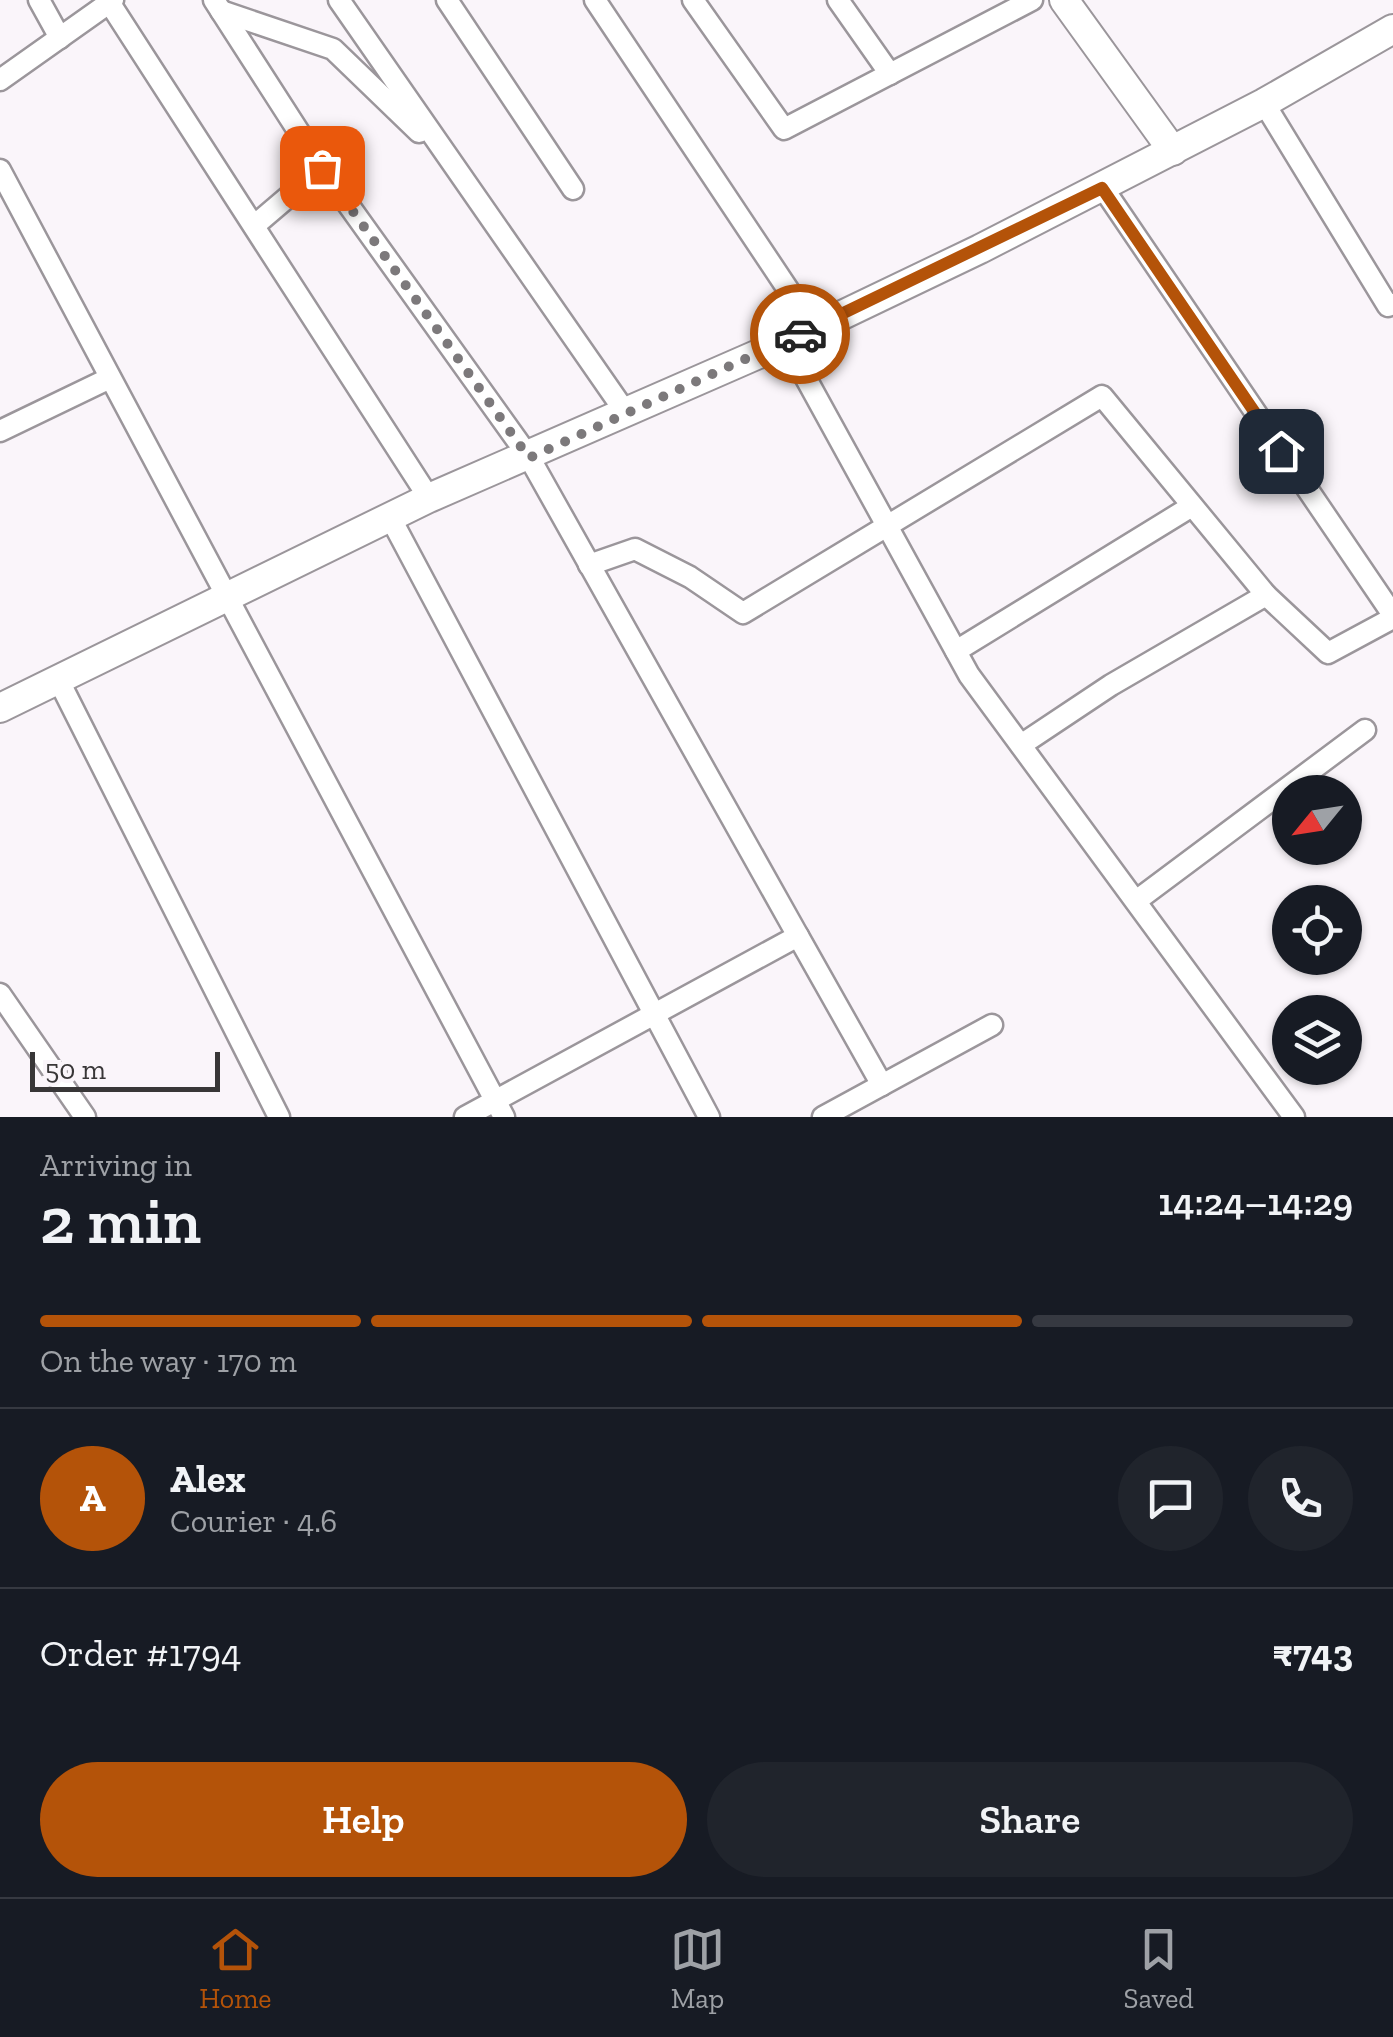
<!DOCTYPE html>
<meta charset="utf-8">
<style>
:root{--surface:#171b24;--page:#20242c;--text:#f1f3f6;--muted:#9ea1a6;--line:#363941;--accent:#b45309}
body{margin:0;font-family:"Zilla Slab",serif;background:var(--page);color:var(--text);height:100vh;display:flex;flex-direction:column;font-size:38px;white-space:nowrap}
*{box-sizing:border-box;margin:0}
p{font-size:32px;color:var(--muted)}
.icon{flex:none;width:55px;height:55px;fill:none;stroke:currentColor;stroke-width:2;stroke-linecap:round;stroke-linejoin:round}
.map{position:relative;height:1117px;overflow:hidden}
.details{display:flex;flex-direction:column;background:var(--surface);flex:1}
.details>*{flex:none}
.needle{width:65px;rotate:240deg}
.fabs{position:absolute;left:1272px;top:775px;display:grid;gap:20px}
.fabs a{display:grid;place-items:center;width:90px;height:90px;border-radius:50%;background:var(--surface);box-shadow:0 2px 8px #0004;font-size:50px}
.scale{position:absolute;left:30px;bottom:25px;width:190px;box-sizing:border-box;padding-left:10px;border:5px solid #383637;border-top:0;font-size:28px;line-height:35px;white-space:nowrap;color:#383637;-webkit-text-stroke:8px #faf5fa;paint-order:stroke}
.pin{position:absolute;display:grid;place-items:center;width:85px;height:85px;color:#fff;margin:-42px;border-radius:20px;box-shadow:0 5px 15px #0006}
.courier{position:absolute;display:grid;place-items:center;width:100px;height:100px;margin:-50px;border:8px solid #b45309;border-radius:50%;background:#fff;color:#222;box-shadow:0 2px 12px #0007}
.headline em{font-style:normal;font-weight:600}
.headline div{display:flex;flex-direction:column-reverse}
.headline{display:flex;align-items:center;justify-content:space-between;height:170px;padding:0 40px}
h1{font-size:65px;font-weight:600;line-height:75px}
.bar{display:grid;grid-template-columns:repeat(4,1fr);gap:15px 10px;align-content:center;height:120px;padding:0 40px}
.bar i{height:12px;border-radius:8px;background:var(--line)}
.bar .selected{background:var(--accent)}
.bar p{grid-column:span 4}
.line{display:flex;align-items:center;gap:25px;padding:0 40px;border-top:2px solid var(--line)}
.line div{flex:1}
.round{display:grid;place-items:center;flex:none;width:105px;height:105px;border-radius:52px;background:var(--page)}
.primary-button{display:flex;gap:20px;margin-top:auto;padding:20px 40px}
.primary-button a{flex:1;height:115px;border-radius:60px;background:var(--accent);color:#fff;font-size:40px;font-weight:600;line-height:115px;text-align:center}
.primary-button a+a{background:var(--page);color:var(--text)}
.tabs{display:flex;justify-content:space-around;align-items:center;height:140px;border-top:2px solid var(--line);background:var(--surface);font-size:28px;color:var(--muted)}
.tabs a{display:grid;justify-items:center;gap:5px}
.tabs .selected{color:var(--accent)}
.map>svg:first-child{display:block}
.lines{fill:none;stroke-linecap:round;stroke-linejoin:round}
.street-casing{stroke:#9b969b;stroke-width:25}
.secondary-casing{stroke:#9b969b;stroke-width:32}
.street{stroke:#fff;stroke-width:20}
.secondary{stroke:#fff;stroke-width:28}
.done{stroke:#7c797b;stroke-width:10;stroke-dasharray:0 18}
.route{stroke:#b45309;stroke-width:12}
</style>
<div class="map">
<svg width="1393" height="1117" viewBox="0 0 1393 1117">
<rect width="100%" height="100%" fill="#faf5fa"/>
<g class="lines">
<defs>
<g id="street">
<path d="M39,0L60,38"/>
<path d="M214,0L322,168L529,457L798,936L465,1117"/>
<path d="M339,0L626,413"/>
<path d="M447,0L573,189"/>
<path d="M595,0L813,327"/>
<path d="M693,0L784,129L1032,0"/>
<path d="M838,0L890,74"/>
<path d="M109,2L429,498"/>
<path d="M221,11L333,49L419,132"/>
<path d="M0,80L113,0"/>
<path d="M1264,103L1388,306L1393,304"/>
<path d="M0,170L504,1117"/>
<path d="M1103,188L1393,615"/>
<path d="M254,226L322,168"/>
<path d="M786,342L969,675L1294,1117"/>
<path d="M0,431L110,378"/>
<path d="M390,517L709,1117"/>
<path d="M589,565L635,549L690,577L743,613L1102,396L1266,595L1111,685L1021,745"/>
<path d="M1266,595L1328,653L1393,618"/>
<path d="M956,651L1192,506"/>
<path d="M58,679L279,1117"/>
<path d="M1136,901L1365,730"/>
<path d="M798,936L882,1085"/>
<path d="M0,994L85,1117"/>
<path d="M823,1117L992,1025"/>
</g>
<g id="secondary">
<path d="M1064,0L1173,151"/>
<path d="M0,708L429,498L786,342L980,249L1264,103L1393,29"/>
</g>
</defs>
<use href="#street" class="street-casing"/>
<use href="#secondary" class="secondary-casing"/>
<use href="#street" class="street"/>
<use href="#secondary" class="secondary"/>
</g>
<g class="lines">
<path class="done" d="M322,168L529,458L800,334"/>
<path class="route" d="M800,334L1102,188L1281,451"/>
</g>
</svg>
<div class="fabs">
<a><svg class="needle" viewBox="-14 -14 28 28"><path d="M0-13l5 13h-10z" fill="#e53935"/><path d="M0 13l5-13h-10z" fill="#9ea1a6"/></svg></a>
<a><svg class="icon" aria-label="locate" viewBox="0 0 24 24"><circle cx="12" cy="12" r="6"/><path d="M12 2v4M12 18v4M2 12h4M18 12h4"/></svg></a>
<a><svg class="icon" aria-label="layers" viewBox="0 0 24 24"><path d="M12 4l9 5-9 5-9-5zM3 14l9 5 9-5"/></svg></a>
</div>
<div class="scale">50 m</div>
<div class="pin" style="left:322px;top:168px;background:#ea580c"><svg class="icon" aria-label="bag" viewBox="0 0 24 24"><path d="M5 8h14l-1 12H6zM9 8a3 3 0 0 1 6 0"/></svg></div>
<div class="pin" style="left:1281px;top:451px;background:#1f2937"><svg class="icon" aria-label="home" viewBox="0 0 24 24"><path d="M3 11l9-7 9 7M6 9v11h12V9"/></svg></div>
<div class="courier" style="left:800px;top:334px"><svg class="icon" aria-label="car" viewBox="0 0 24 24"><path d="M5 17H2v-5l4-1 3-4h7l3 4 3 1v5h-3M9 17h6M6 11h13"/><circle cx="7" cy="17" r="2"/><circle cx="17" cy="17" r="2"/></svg></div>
</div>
<section class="details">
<div class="headline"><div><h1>2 min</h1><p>Arriving in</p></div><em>14:24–14:29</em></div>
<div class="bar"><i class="selected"></i><i class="selected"></i><i class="selected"></i><i></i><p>On the way · 170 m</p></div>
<div class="line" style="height:180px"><b class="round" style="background:var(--accent);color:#fff">A</b><div><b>Alex</b><p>Courier · 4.6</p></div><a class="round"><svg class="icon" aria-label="chat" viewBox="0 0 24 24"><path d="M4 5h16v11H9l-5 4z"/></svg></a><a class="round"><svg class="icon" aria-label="phone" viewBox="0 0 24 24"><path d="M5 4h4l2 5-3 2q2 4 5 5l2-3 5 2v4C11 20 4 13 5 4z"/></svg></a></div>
<div class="line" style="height:130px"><div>Order #1794</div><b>₹743</b></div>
<div class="primary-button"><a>Help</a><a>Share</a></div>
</section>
<nav class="tabs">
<a class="selected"><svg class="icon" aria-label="home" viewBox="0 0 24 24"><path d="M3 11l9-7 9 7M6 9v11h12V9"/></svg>Home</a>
<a><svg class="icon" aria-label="map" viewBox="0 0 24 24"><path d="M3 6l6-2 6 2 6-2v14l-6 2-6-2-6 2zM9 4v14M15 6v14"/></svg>Map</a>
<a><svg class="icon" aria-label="saved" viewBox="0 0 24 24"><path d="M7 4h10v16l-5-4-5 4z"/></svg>Saved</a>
</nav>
